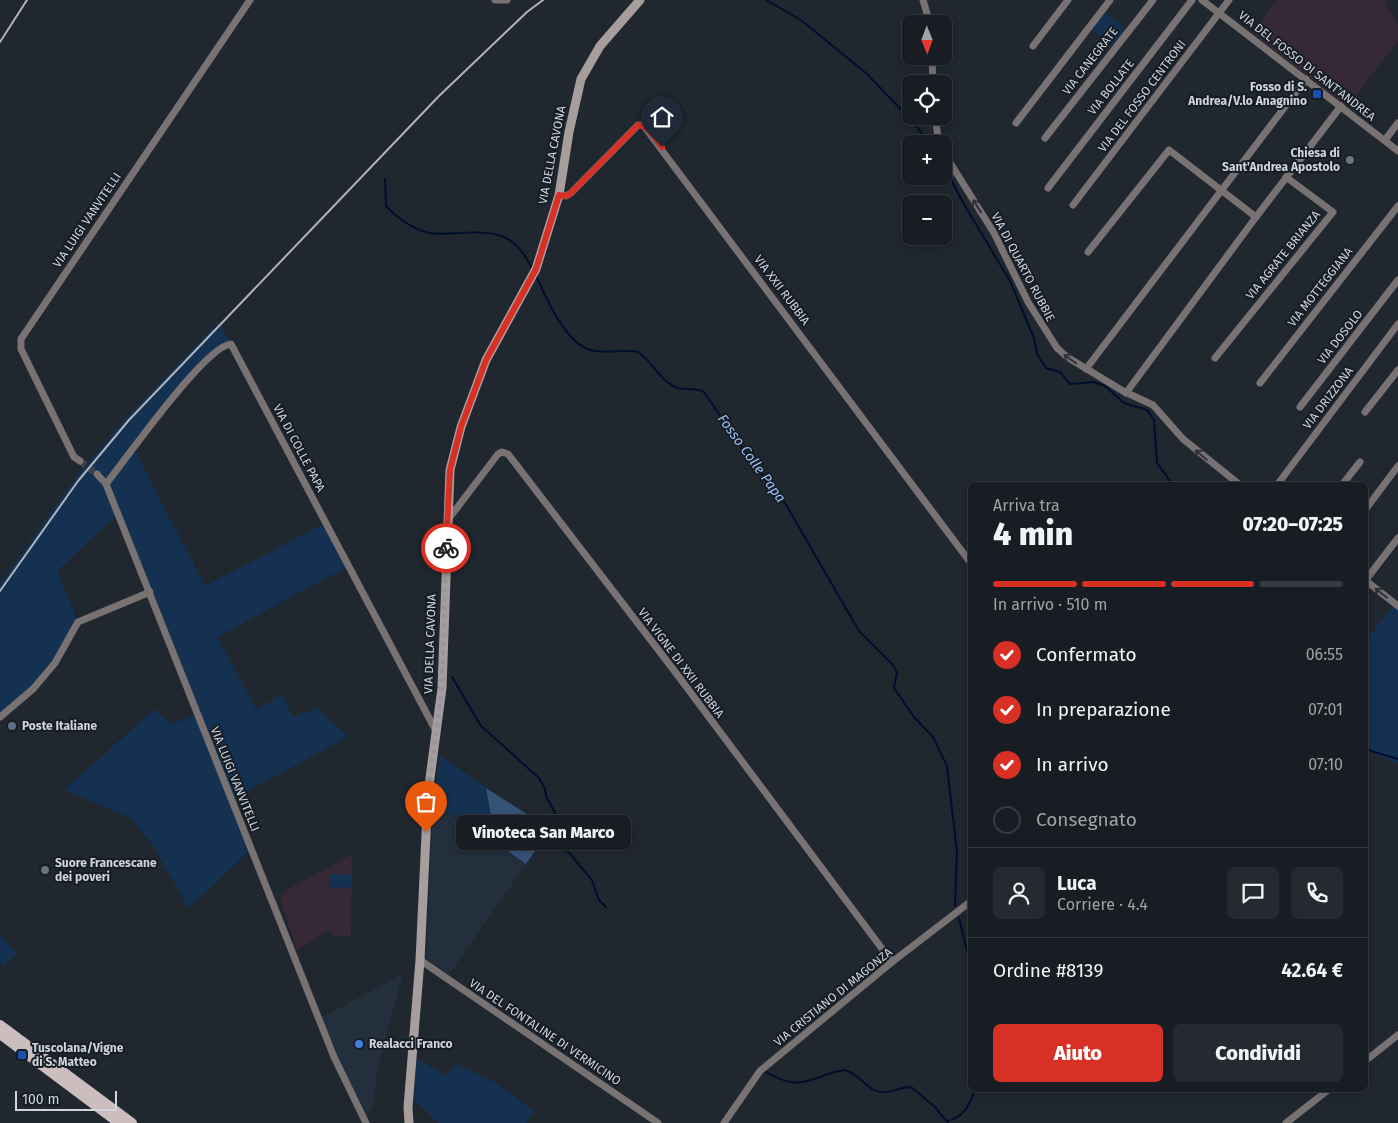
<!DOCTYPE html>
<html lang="it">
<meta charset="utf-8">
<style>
:root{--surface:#181d23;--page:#252a30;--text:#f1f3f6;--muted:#9fa2a6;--line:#363b41;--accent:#d93025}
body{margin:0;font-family:"Fira Sans",sans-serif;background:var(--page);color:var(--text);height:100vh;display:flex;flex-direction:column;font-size:19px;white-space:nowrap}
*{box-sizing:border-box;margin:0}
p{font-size:16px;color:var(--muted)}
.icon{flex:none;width:28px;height:28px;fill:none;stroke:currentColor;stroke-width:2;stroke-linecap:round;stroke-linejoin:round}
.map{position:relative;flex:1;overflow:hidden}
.side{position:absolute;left:968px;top:482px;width:400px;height:610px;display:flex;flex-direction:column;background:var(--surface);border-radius:8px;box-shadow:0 2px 8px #0003,0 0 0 1px var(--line)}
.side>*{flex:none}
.needle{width:32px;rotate:179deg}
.tools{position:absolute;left:902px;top:15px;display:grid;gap:10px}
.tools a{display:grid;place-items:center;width:50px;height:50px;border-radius:8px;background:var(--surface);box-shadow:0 2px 8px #0003,0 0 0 1px var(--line);font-size:25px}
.scale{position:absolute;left:15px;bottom:12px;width:102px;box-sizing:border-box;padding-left:5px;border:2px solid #d0d5db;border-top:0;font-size:14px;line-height:18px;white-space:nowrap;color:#d0d5db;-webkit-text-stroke:4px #161d26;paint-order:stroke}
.pin{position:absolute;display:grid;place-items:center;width:42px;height:42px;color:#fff;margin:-51px -21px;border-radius:50% 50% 50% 0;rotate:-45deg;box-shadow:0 0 5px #0007}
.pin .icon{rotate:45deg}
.courier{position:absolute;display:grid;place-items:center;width:50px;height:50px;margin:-25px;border:4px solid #d93025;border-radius:50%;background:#fff;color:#222;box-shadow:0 1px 6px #0007}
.bubble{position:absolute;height:35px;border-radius:8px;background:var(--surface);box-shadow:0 2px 8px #0003,0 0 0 1px var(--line);font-size:16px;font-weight:800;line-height:35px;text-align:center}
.summary em{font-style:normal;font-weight:800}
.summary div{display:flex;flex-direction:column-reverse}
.summary{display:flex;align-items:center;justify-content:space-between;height:85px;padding:0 25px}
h1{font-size:32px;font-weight:800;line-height:38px}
.bar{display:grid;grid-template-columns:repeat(4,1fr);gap:8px 5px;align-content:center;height:60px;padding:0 25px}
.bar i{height:6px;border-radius:4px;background:var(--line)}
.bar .selected{background:var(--accent)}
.bar p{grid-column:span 4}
.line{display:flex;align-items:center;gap:12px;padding:0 25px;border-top:1px solid var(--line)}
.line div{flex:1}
.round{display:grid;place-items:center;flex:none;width:52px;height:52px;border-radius:8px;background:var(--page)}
ol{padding:0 25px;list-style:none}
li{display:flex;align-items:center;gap:15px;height:55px}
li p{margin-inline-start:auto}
li .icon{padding:5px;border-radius:50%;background:var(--accent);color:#fff;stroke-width:4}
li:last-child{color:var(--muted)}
li i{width:28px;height:28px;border:2px solid var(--line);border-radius:50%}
.primary-button{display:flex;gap:10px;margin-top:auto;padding:10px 25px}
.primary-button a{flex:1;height:58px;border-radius:8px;background:var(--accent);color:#fff;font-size:20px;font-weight:800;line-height:58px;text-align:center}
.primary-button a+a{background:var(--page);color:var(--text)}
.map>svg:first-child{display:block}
.built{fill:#232f3c}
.education{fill:#362835}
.green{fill:#143152}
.forest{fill:#355378}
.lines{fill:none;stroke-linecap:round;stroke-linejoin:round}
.stream{stroke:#000e2e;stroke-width:2}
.minor-tunnel{stroke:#3a4149;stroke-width:7;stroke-dasharray:7 3.5;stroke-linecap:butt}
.minor{stroke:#797272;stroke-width:7}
.secondary{stroke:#a89d9d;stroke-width:9}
.primary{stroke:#ccbebf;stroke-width:10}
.rail{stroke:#afb4ba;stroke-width:2}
.oneway{stroke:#2f3239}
.done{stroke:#92989f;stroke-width:5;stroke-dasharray:0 9}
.route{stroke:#d93025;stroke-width:6}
.transit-dot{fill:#1a4fb4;stroke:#161d26;stroke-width:2}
.worship-dot{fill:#6b7280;stroke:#161d26;stroke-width:2}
.service-dot{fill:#5c6f8a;stroke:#161d26;stroke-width:2}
.shop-dot{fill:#3f7fe0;stroke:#161d26;stroke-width:2}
.labels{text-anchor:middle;stroke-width:4;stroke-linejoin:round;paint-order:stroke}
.street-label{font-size:12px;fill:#d0d5db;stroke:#161d26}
.poi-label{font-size:12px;font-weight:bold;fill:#d0d5db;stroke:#161d26;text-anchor:start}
.water-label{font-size:14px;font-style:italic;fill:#9dc3f4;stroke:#161d26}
</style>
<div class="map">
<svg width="1398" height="1123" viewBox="0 0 1398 1123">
<rect width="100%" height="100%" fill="#20272f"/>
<g class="built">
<path d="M433,804L526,864L449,975L426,958Z"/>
<path d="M403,974L377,1071L373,1107L366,1117L348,1084V1075H345L322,1017Z"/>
</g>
<g class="education">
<path d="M1277,0H1388L1384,6L1390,11L1398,25V41L1347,107L1252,33Z"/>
<path d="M352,855L351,936H333L329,930L297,950L280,899L284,891Z"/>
</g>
<g class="green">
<path d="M1104,12L1126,29L1113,45L1092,29Z"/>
<path d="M219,322L231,344L200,365L134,449L205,586L326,523L349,566L217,637L256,709L283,695L293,717L317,708L348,737L232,799L251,849L189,908L153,846L131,818L64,790L155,709L170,724L198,715L118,514L57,571L78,622L55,663L0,717V584L76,477L127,417Z"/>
<path d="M1395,603L1398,606V763L1365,750V642Z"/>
<path d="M440,755L486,788L496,843L433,804Z"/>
<path d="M329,874H352V888L329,887Z"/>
<path d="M0,934L17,954L4,966L0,962Z"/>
<path d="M417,1059L447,1076L456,1064L494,1082L534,1111L526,1123H439L414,1100Z"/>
</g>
<path class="forest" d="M486,788L550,829L526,864L496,843Z"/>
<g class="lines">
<g class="stream">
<path d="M766,0L801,20L867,74L913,122L930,144"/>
<path d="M944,165L962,201L1010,281L1034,338L1037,354L1046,368L1060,372L1070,384L1094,382L1105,386L1124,403L1147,410L1154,420L1157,463L1173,485"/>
<path d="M385,179L386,206C397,218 413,229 429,233C439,235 449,233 460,233C498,230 516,235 533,270"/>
<path d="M536,276C547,299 565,343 591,350C606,354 623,349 638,352C652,361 658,378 673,386C683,392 693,386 704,392L754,465L785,503L859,631L893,665L897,672L894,688L914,717L933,737L947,766L957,852L955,906"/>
<path d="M452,677L481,726L539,778L545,789L546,796L555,813V836L592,880L599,900L606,907"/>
<path d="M1365,749L1398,759"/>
<path d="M959,918L970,963"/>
<path d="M766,1072C803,1093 808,1077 844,1070C860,1073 865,1090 881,1092C892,1093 900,1087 911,1087L935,1107L948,1123"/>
<path d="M947,1121C963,1118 971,1104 974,1090"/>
</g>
<path class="minor-tunnel" d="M80,461L97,474"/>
<g class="minor">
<path d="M495,0H507"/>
<path d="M923,0L930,24"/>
<path d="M1202,0L1398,151"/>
<path d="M1033,46L1068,0"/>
<path d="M932,56L933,84"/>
<path d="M935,116L939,144"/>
<path d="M1016,123L1110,0"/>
<path d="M1045,138L1153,0"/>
<path d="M1385,140L1398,123"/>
<path d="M944,153L994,233L1028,302L1057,348L1067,357L1123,391L1153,405L1183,439L1240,485"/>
<path d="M1048,188L1192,0"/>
<path d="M559,195L566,196L571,193L638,125H643L970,562"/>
<path d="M1073,205L1229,0"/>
<path d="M1256,217L1341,106"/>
<path d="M1088,252L1169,150L1256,217L1126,393"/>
<path d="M1215,358L1333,212L1286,177"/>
<path d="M1086,369L1306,79"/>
<path d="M1260,383L1398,206"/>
<path d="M1300,407L1398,280"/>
<path d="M1365,412L1398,370"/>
<path d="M80,461L74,457L21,349V339L250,0"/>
<path d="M97,474L106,484L334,1057L366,1123"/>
<path d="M106,484C126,459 205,346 231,344L436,731"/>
<path d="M1277,485L1398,324"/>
<path d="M1342,485L1360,462"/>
<path d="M1365,510L1398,466"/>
<path d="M447,521L498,454L502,452L508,454L676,673L892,962"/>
<path d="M1365,580L1398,606"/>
<path d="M1365,581L1398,538"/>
<path d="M0,717L33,689L55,663L78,622L150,592"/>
<path d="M420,960L658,1123"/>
<path d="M1365,1061L1398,1035"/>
<path d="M724,1123L760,1071L892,962L970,902"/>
<path d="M1286,1123L1328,1090"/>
</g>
<path class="secondary" d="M409,1123L408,1107L420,960L428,793L442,688L450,470L461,427L486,360L536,269L559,195L569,132L581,79L600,46L640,0"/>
<g class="primary">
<path d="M0,1025L132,1123"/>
<path d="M0,1034L119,1123"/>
</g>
<g class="rail">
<path d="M0,42L27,0"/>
<path d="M0,591L78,481L129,420L439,96L527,12L543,0"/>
</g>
</g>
<defs><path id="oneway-shaft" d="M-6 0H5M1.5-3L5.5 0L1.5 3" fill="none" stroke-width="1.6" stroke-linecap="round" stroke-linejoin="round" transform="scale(1.25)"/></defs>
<g class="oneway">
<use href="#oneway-shaft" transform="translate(977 206) rotate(-122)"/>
<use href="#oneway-shaft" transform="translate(1070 359) rotate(-145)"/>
<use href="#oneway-shaft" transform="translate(1201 455) rotate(-140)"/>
<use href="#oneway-shaft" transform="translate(1381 593) rotate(-142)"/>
</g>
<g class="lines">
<path class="done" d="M426,832L428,793L442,688L446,548"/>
<path class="route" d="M446,548L450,470L461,427L486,360L536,269L559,195L566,196L571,193L638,125C649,126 655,138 662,147"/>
</g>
<g class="transit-dot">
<rect x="1312" y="89" width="10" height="10" rx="2.5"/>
<rect x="17" y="1050" width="10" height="10" rx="2.5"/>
</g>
<g class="worship-dot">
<circle cx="1350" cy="160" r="5"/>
<circle cx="45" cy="870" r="5"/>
</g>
<circle class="service-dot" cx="12" cy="726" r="5"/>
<circle class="shop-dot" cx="359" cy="1044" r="5"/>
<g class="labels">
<g class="street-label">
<text transform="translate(1090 61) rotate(-52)" y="4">VIA CANEGRATE</text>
<text transform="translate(1307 66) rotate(38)" y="4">VIA DEL FOSSO DI SANT'ANDREA</text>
<text transform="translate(1111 87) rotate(-52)" y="4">VIA BOLLATE</text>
<text transform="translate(1142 96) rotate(-53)" y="4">VIA DEL FOSSO CENTRONI</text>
<text transform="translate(552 155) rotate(-79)" y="4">VIA DELLA CAVONA</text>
<text transform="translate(87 220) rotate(-56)" y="4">VIA LUIGI VANVITELLI</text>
<text transform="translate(1283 255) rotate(-51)" y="4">VIA AGRATE BRIANZA</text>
<text transform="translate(1023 267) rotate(62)" y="4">VIA DI QUARTO RUBBIE</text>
<text transform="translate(1320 287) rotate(-52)" y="4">VIA MOTTEGGIANA</text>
<text transform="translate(782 290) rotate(53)" y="4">VIA XXII RUBBIA</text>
<text transform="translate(1340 337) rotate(-52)" y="4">VIA DOSOLO</text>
<text transform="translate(1328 398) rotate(-53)" y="4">VIA DRIZZONA</text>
<text transform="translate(299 448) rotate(62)" y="4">VIA DI COLLE PAPA</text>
<text transform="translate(430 644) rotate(-88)" y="4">VIA DELLA CAVONA</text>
<text transform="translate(681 663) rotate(53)" y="4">VIA VIGNE DI XXII RUBBIA</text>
<text transform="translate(235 779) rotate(68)" y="4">VIA LUIGI VANVITELLI</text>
<text transform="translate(833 997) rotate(-39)" y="4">VIA CRISTIANO DI MAGONZA</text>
<text transform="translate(545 1032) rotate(34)" y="4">VIA DEL FONTALINE DI VERMICINO</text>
</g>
<g class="poi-label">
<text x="1307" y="91" text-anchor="end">Fosso di S.<tspan x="1307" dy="14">Andrea/V.lo Anagnino</tspan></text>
<text x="1340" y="157" text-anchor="end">Chiesa di<tspan x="1340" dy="14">Sant'Andrea Apostolo</tspan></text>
<text x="22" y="730">Poste Italiane</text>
<text x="55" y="867">Suore Francescane<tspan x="55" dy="14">dei poveri</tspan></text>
<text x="369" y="1048">Realacci Franco</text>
<text x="32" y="1052">Tuscolana/Vigne<tspan x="32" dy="14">di S. Matteo</tspan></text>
</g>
<g class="water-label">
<text transform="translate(752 458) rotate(54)" y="5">Fosso Colle Papa</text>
</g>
</g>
</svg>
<div class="tools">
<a><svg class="needle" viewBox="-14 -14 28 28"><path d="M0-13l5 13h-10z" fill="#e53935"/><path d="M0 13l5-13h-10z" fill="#9fa2a6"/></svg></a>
<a><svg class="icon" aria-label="locate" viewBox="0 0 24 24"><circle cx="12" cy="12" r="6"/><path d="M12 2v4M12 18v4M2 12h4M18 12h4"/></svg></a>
<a>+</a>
<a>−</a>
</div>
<div class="scale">100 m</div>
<div class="pin" style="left:426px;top:832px;background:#ea580c"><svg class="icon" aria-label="bag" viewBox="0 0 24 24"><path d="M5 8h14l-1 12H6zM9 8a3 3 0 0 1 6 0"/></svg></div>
<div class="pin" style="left:662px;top:147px;background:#1f2937"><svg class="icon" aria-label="home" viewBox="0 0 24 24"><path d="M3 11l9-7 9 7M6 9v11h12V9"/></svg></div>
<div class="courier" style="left:446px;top:548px"><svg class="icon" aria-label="bike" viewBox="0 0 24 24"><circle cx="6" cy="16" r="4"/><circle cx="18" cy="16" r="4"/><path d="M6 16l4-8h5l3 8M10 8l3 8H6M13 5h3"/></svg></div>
<div class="bubble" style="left:456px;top:815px;width:175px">Vinoteca San Marco</div>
<section class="side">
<div class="summary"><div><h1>4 min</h1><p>Arriva tra</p></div><em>07:20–07:25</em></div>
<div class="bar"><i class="selected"></i><i class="selected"></i><i class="selected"></i><i></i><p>In arrivo · 510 m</p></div>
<ol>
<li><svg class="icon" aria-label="check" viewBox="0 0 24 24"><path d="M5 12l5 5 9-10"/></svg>Confermato<p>06:55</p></li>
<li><svg class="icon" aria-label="check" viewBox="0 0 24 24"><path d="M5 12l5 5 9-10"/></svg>In preparazione<p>07:01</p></li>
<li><svg class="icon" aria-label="check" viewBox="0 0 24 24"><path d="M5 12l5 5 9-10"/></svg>In arrivo<p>07:10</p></li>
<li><i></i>Consegnato</li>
</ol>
<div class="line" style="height:90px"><a class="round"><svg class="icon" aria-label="person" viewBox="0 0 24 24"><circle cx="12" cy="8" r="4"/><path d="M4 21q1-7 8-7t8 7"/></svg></a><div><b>Luca</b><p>Corriere · 4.4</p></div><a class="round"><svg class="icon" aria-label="chat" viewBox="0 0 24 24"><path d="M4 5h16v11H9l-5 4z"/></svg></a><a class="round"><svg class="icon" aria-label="phone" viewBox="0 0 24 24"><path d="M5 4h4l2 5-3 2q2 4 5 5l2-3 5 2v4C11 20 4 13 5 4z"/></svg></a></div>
<div class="line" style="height:65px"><div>Ordine #8139</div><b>42.64 €</b></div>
<div class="primary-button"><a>Aiuto</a><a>Condividi</a></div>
</section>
</div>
